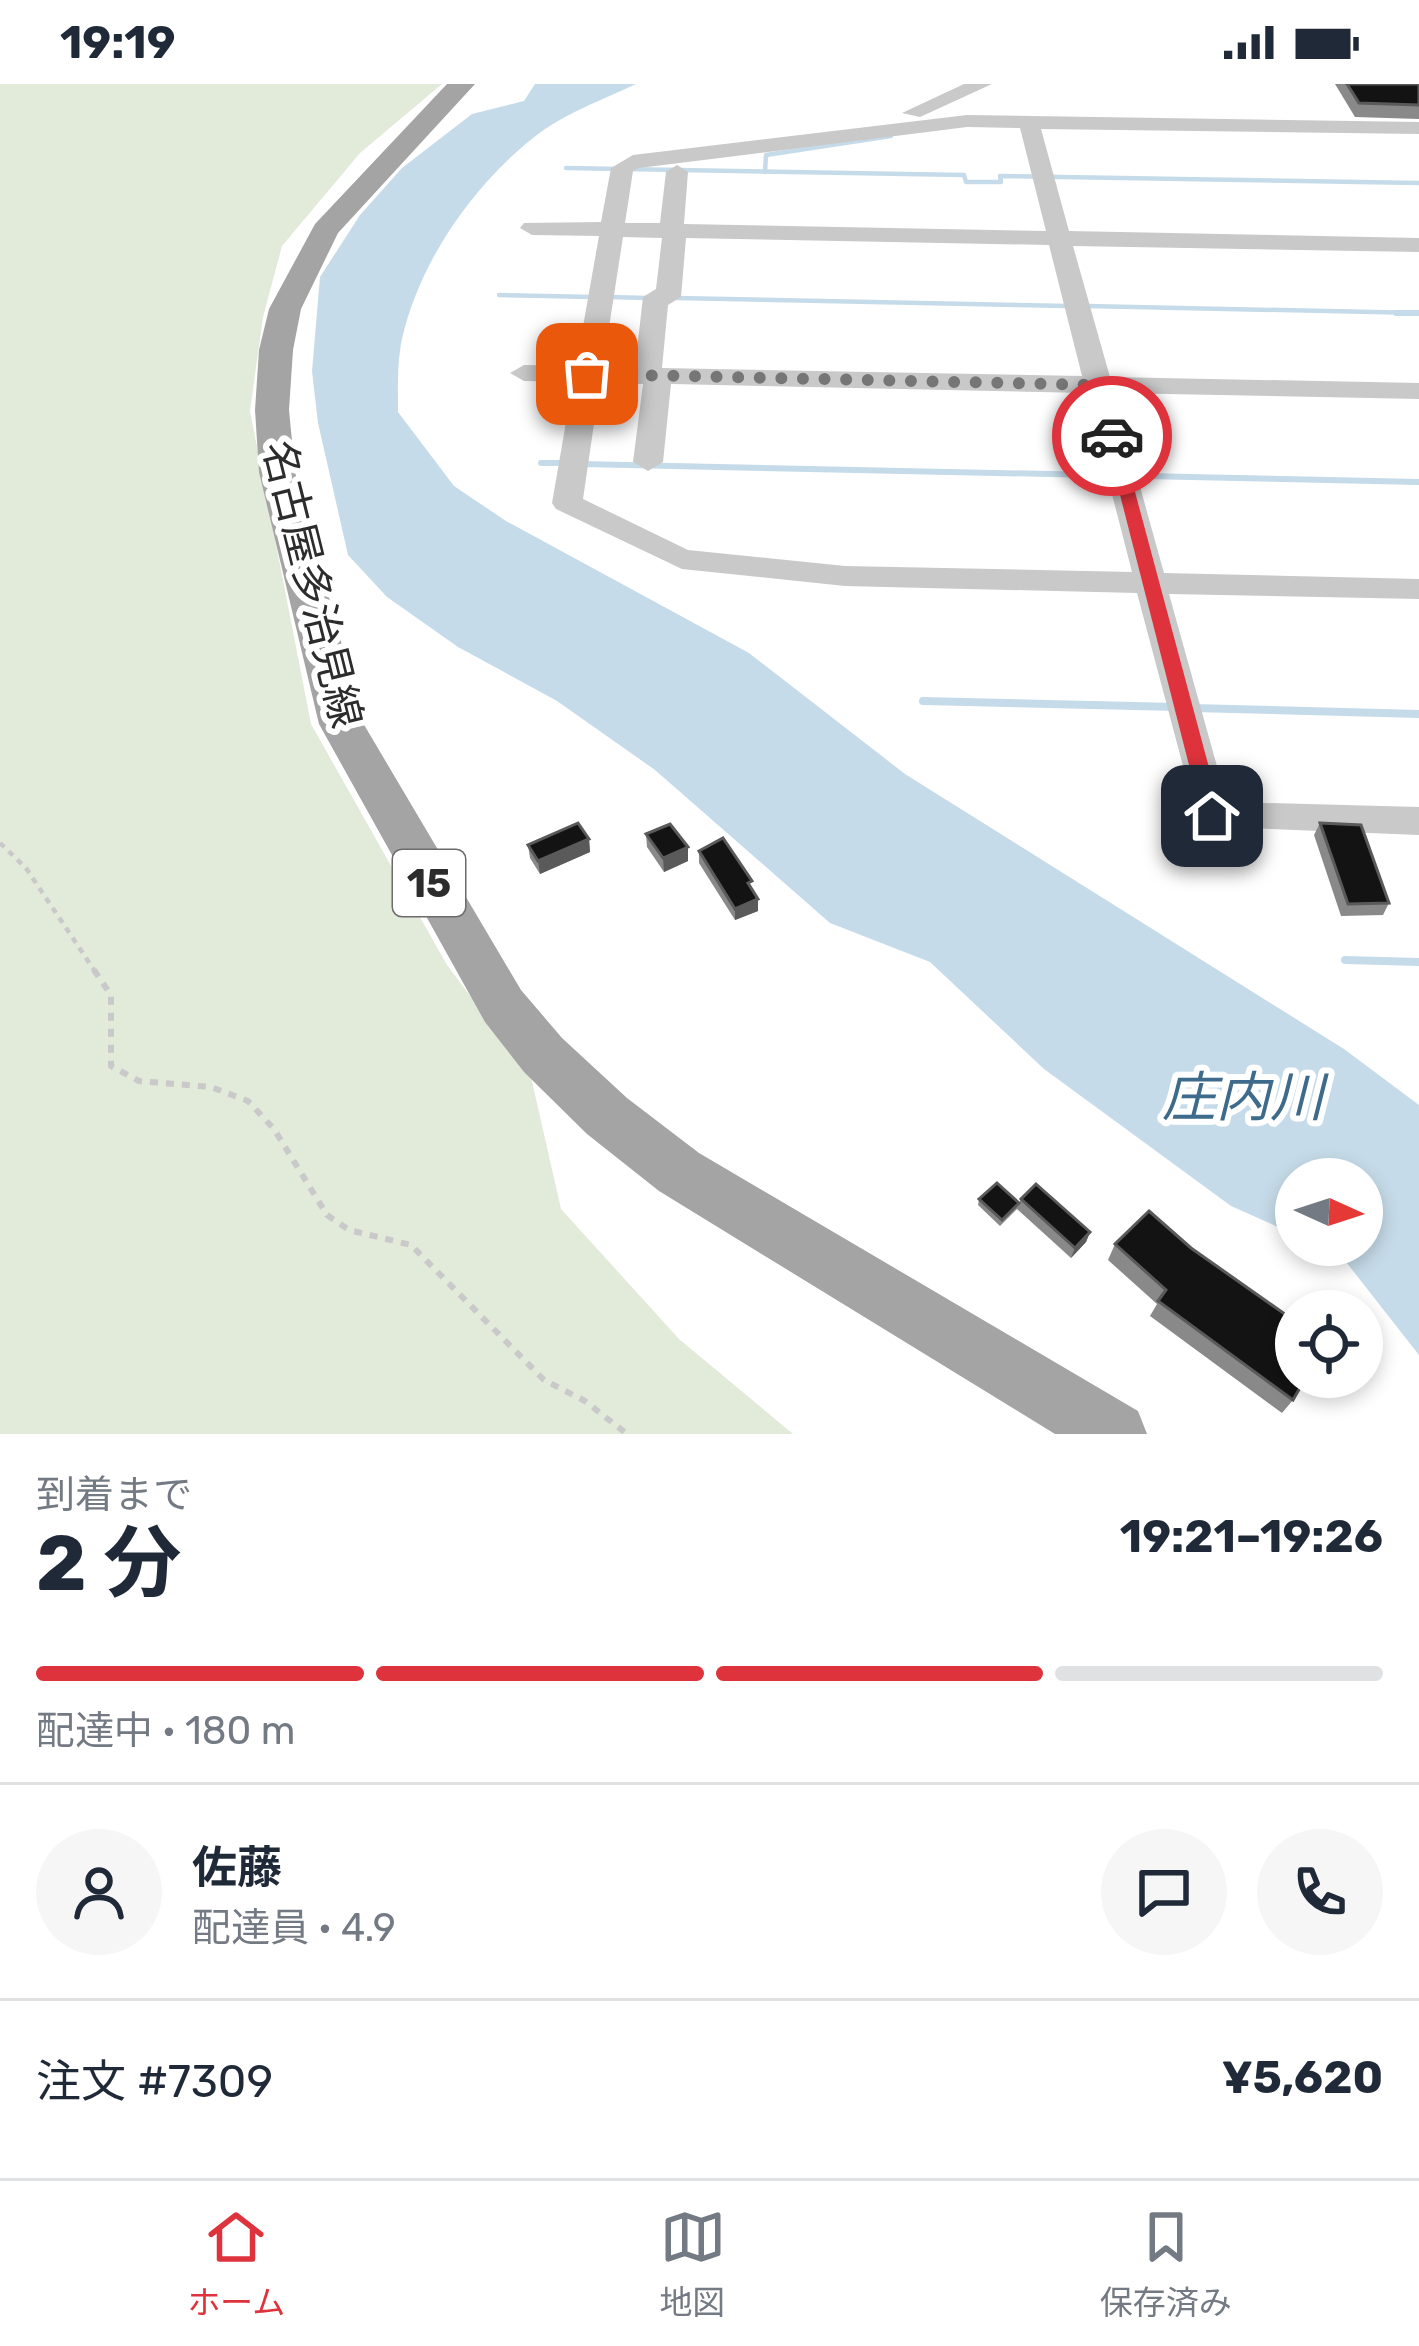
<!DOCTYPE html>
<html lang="ja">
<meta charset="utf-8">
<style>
:root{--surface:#fff;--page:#f6f6f7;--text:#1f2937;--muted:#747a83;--line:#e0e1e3;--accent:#de333c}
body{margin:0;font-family:Rubik,"Noto Sans JP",sans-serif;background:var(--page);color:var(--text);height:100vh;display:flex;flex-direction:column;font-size:45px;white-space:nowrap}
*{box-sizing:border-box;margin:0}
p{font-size:39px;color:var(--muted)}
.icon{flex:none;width:66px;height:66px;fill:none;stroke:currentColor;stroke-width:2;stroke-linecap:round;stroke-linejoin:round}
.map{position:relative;height:1350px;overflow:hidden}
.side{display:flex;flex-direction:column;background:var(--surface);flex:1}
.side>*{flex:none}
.needle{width:78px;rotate:93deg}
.buttons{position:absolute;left:1275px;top:1074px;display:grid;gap:24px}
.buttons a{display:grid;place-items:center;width:108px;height:108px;border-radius:50%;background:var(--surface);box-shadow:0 6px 18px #0003;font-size:60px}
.pin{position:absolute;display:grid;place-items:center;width:102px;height:102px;color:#fff;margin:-51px;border-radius:24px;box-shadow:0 6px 18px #0006}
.courier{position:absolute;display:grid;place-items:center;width:120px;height:120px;margin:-60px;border:9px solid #de333c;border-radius:50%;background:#fff;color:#222;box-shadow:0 3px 15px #0007}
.headline em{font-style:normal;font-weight:700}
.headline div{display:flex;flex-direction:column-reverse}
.headline{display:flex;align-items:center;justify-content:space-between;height:204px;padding:0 36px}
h1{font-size:78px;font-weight:700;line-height:90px}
.bar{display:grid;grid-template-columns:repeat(4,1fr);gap:18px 12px;align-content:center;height:144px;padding:0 36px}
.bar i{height:15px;border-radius:9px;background:var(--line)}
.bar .on{background:var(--accent)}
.bar p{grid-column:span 4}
.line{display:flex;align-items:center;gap:30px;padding:0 36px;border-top:3px solid var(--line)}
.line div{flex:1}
.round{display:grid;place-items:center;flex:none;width:126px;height:126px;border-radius:63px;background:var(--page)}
.status{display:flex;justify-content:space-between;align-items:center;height:84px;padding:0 60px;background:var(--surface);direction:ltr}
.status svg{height:33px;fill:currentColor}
.tabs{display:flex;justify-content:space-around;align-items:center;height:168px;border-top:3px solid var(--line);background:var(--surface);font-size:33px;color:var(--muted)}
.tabs a{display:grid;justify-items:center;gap:6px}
.tabs .on{color:var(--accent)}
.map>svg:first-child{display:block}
.green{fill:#e2eada}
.water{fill:#c6dbe9}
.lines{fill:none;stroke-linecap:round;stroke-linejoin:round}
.stream-far2{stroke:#c6dbe9;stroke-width:4.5}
.stream-far1{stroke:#c6dbe9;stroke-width:6}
.stream{stroke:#c6dbe9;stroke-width:8}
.path-far1{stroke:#c9c9c9;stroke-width:4.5;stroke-dasharray:6 6;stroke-linecap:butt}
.path{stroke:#c9c9c9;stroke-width:6;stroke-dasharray:8 8;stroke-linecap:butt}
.minor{fill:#c9c9c9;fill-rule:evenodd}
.major{fill:#a4a4a4;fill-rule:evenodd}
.wall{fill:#898989}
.shaded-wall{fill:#5a5a5a}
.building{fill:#131313;stroke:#5a5a5a;stroke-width:3}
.route{fill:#de333c}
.done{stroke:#767676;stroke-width:12;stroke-dasharray:0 21.6}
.labels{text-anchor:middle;stroke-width:12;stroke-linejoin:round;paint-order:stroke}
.shield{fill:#fff;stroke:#6b6b6b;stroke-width:3}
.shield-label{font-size:39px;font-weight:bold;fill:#2c2c2c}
.street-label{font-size:42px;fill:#2c2c2c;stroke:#fff}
.near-water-label{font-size:54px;font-style:italic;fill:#3e6b8b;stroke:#fff}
</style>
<div class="status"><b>19:19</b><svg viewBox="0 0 49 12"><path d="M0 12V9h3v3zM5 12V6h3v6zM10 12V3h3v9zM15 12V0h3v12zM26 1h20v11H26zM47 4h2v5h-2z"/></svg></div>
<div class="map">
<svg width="1419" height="1350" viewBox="0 0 1419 1350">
<rect width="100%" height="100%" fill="#fff"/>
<path class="green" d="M0,0H442L360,69L282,162L263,233L250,327L311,640L447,881L531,993L561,1125L679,1255L793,1350H0Z"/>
<path class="water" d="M535,0H636C606,14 572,27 545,45C478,93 420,175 402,255C397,278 398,305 398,328L454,402L506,437L749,569L905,690L1344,965L1419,1021V1271L1339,1169L1320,1161H1362V1095H1296V1151L1231,1122L1044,985L930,878L830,839L655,686L557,617L458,563L387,513L348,471L318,339L312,287L320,193L360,131L402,84L472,30L524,17Z"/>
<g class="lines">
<g class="stream-far2">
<path d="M566,84L964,91L966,98H1001L1000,92L1419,99"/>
<path d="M765,88L766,71L891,52"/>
<path d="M499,211L594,213"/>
<path d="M609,213L648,214"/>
<path d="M676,214L1067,222"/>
<path d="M1087,222L1419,229"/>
</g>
<g class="stream-far1">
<path d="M1396,229H1419"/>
<path d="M541,379H566"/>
<path d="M581,380L1419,398"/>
</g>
<g class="stream">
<path d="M923,617L1178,623"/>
<path d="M1193,624L1419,630"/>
<path d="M1345,876L1419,878"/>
</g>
<path class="path-far1" d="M0,759L26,784L96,889"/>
<path class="path" d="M94,886L111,911V982L139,997L211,1003L248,1017L274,1045L327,1131L349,1146L411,1161L544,1296L585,1317L627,1350"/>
<g class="minor">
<path d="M964,0H992L920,33L902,29Z"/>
<path d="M967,31L1419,38V50L1041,45L1069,147L1419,154V168L1073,162L1110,293L1419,299V315L1114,309L1164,489L1419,495V515L1169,510L1227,718L1419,723V751L1199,742L1137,509L845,502L682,485L556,425L552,419L573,298L524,297L510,289L524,281L576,282L599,152L532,151L520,144L524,139L601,138L611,84L633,71ZM967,43L1020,44L1046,147L684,140L688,88L677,81L666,88L660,139H625L633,87L639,84ZM623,153L662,154L656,205L643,213L635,283L603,282ZM686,154L1049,161L1082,292L662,284L668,221L681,213ZM600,299L643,300L633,378L648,387L663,378L671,300L1086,309L1132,488L845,482L688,466L583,415Z"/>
</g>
<path class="major" d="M447,0H475L338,149L301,225L293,266L289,326L295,388L363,639L521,906L562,954L627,1014L699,1069L1138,1327L1147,1350H1055L659,1107L587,1050L524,988L485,938L319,640L259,388L255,326L259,266L269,225L315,140Z"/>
</g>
<g class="wall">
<path d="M1335,0H1419V35L1355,33Z"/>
<path d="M1320,739L1389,819L1383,831L1341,832L1314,751Z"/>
<path d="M646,750L688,777L664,788L647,763Z"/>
<path d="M589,755L590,768L540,790L530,774L528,761Z"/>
<path d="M699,767L752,806L758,815V827L735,836L699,779Z"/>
<path d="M979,1115L1019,1119L1021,1115L1090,1148L1086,1158L1071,1174L1017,1125L1000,1142L978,1121Z"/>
<path d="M1115,1160L1293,1316L1282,1329L1150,1232L1157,1220L1108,1176Z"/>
</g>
<g class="shaded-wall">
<path d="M589,755L590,768L540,790L538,777Z"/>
<path d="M688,763V777L664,788L663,774Z"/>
<path d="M758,815V827L735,836V825Z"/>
<path d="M1090,1148L1086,1158L1071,1174L1075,1164Z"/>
</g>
<g class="building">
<path d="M1347,0H1419V21L1359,19Z"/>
<path d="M578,739L589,755L538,777L528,761Z"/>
<path d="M1320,739L1361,741L1389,819L1348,820Z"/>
<path d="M670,740L688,763L663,774L646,750Z"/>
<path d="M723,754L752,797L748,799L758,815L735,825L699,767Z"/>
<path d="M997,1099L1019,1119L1002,1136L979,1115Z"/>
<path d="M1036,1100L1090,1148L1075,1164L1021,1115Z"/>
<path d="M1149,1127L1191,1164L1296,1238V1293H1306L1293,1316L1158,1217L1166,1206L1115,1160Z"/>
</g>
<path class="route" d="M1112,347L1120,352L1222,732L1212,739L1202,732L1105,352Z"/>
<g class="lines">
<path class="done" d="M587,290L1099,301L1112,352"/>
</g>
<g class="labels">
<rect class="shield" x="393" y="766" width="72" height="66" rx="9"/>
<g class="shield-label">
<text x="429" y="813">15</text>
</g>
<g class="street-label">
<text transform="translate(313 500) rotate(76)" y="15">名古屋多治見線</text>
</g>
<g class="near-water-label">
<text x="1243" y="1032">庄内川</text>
</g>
</g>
</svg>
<div class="buttons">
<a><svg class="needle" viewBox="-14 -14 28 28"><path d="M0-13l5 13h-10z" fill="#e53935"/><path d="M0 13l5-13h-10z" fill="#747a83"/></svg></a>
<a><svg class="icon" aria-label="locate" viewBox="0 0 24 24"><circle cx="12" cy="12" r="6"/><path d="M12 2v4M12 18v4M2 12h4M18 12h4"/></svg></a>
</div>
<div class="pin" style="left:587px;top:290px;background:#ea580c"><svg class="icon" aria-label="bag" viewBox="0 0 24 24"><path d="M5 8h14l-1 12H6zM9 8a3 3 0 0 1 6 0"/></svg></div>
<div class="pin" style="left:1212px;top:732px;background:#1f2937"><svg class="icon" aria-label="home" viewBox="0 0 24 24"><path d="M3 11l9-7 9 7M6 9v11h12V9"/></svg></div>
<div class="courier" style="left:1112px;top:352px"><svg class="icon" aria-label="car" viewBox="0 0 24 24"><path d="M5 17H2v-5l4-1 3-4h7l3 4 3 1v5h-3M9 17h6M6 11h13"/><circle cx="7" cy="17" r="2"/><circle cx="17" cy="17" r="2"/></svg></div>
</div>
<section class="side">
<div class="headline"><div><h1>2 分</h1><p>到着まで</p></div><em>19:21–19:26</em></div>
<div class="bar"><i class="on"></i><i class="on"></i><i class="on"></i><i></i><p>配達中 · 180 m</p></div>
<div class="line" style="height:216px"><a class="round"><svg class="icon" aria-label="person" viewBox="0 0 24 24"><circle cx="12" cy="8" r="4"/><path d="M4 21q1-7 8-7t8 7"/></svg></a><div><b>佐藤</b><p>配達員 · 4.9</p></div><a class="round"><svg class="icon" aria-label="chat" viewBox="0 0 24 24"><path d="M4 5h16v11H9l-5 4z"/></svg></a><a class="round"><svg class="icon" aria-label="phone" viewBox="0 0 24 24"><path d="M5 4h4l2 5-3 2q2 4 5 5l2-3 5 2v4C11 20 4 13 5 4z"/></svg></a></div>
<div class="line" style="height:156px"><div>注文 #7309</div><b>¥5,620</b></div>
</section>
<nav class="tabs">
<a class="on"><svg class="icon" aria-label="home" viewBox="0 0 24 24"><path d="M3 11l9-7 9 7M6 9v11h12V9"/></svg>ホーム</a>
<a><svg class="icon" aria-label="map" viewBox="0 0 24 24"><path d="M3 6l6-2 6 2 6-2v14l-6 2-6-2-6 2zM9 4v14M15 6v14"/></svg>地図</a>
<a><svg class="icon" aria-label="saved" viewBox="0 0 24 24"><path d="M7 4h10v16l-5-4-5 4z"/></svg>保存済み</a>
</nav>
